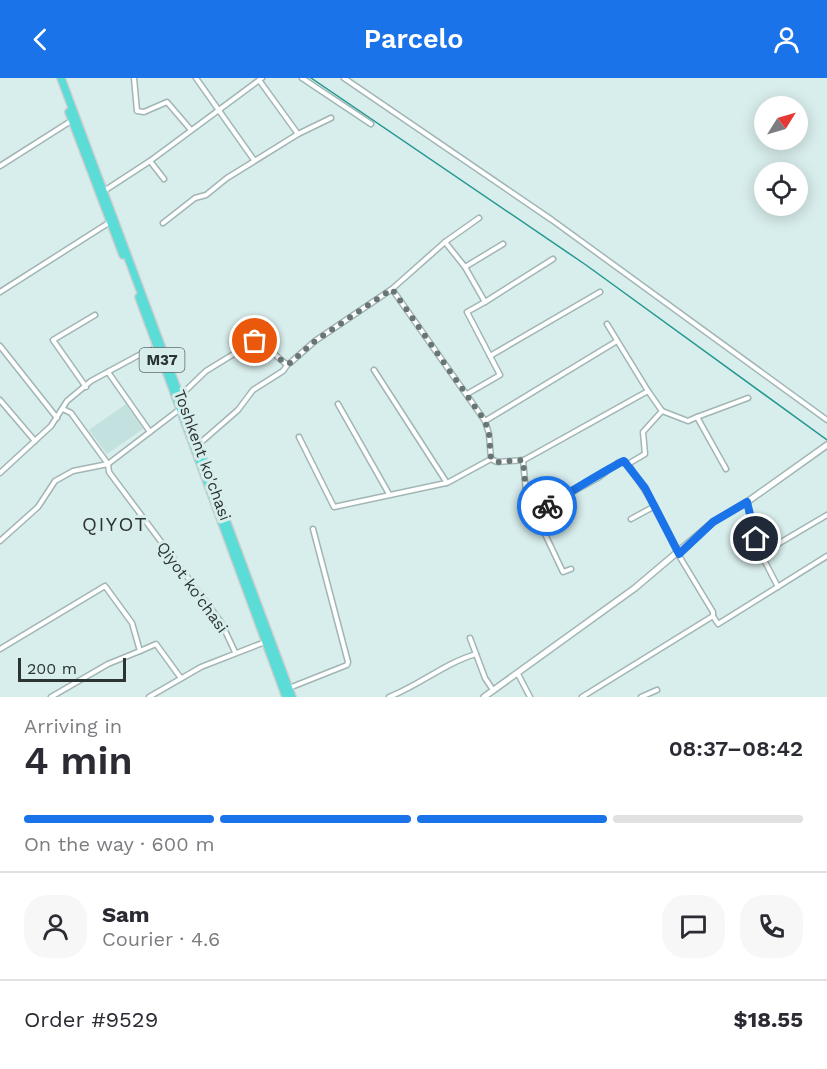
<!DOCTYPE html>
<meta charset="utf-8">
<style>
:root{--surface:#fff;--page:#f7f7f7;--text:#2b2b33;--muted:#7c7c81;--line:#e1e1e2;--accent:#1a73e8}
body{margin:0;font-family:"Work Sans",sans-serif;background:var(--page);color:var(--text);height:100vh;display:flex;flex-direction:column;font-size:22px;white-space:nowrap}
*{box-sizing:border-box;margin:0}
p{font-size:20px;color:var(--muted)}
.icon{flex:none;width:33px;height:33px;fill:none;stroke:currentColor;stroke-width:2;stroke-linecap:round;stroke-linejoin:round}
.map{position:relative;height:619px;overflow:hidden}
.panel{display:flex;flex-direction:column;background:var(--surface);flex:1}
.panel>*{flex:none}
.needle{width:39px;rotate:53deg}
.controls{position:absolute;left:754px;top:18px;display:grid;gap:12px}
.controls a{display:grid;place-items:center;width:54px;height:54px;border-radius:50%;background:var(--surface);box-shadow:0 3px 15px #0003;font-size:30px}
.scale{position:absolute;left:18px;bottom:15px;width:108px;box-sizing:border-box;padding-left:6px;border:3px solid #2c3433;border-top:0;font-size:16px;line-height:21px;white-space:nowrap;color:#2c3433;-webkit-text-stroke:4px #d8eeec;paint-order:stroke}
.pin{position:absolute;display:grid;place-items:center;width:51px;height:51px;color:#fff;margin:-26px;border:3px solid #fff;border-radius:50%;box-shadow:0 2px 6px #0007}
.courier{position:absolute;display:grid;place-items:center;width:60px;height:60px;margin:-30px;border:4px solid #1a73e8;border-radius:50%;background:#fff;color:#222;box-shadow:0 2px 8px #0007}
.headline em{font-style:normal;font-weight:600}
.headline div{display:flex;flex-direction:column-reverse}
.headline{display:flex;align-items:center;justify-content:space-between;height:102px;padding:0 24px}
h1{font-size:39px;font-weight:600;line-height:45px}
.bar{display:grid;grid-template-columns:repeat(4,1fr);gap:9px 6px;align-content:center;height:72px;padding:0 24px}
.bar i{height:8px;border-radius:4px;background:var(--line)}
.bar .on{background:var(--accent)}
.bar p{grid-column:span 4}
.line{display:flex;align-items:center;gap:15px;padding:0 24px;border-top:2px solid var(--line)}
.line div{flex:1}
.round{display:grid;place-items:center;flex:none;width:63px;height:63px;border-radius:24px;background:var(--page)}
header{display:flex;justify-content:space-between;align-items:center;height:78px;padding:0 24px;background:var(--accent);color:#fff;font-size:27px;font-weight:600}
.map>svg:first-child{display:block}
.built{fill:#c3e1de}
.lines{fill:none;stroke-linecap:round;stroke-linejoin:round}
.stream{stroke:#249892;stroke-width:1.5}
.minor-casing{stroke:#a1b6b4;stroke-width:7}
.tertiary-casing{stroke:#a1b6b4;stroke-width:8}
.trunk-casing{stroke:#cccece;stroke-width:10}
.minor{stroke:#fff;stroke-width:4}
.tertiary{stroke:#fff;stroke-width:5}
.trunk{stroke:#5cdcd7;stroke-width:7}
.done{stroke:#687574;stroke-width:6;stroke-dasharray:0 10.8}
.route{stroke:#1a73e8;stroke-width:8}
.labels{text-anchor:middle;stroke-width:6;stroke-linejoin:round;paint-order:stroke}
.shield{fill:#d8eeec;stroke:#606c6a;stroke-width:1.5}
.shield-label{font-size:15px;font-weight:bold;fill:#2c3433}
.street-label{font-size:16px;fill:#2c3433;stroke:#d8eeec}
.quarter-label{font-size:20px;letter-spacing:1.5px;fill:#2c3433;stroke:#d8eeec}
</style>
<header><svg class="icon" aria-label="back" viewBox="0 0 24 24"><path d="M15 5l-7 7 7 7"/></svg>Parcelo<svg class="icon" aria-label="person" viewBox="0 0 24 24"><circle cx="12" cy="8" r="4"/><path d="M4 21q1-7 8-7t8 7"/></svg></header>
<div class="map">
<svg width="827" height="619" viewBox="0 0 827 619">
<rect width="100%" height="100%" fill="#d8eeec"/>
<path class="built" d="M126,326L143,351L107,376L89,352Z"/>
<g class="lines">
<path class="stream" d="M311,0L586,187L827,362"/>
<defs>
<g id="minor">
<path d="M134,0L137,33L144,34L167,24L191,52"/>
<path d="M196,0L254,82"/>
<path d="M302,0L371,46"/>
<path d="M344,0L552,142L827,342"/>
<path d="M298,56L331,40"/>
<path d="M150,83L164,101"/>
<path d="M0,88L71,43"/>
<path d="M104,113L150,83L262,0"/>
<path d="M163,145L195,120L206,117L227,100L298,56L259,2"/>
<path d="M445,164L465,189L485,224L467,234L500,297L467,316"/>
<path d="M465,189L503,166"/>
<path d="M392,211L445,164L479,140"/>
<path d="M0,214L110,144"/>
<path d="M485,224L553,181"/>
<path d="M607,246L648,313"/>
<path d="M0,268L57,340"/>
<path d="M490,278L600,214"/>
<path d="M374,292L447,405L491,381L497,384L524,382L648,313L662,333L643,354L645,376L628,386L655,428L679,475"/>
<path d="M108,294L150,354"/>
<path d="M86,309L53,262L95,237"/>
<path d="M181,317L206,293L255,263L260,264L286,286L290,285L315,263L392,211L485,343L489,356L491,381"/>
<path d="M0,322L35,363"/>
<path d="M338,326L389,416"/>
<path d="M180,331L108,386L109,394L221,544L235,574"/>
<path d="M662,333L688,343L697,339L726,391"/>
<path d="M697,339L748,320"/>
<path d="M485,343L617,263"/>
<path d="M299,359L334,429L446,405"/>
<path d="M199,366L238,332L253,312L283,293L288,286"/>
<path d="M523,382L526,414L530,426L545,429L598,400L619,384L628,386"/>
<path d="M0,395L51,348L67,323L91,303L139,277L157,270"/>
<path d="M747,424L754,457L761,476L827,437"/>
<path d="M536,429L535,435L563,494L571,491"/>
<path d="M631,441L655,428"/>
<path d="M0,463L38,429L55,403L73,393L108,386L71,335L63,331"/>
<path d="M678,476L713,534V538"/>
<path d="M761,476L778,509"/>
<path d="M470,560L485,600L493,612"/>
<path d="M0,571L105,508L132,545L140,573L156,566L180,599"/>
<path d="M518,596L530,619"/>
<path d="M289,610L347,587L348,584L313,451"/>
<path d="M51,619L108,586L140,573"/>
<path d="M149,619L201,589L265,564"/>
<path d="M389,619C420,607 445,585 476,576"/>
<path d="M582,619L713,538L718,546L827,478"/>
<path d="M641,619L657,612"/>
</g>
<path id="tertiary" d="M484,619L635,510L713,444L747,424L827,367"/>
<g id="trunk">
<path d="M61,0L292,619"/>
<path d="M69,34L123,177"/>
<path d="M139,219L286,619"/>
</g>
</defs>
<use href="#minor" class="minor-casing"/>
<use href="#tertiary" class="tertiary-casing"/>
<use href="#trunk" class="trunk-casing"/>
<use href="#minor" class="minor"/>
<use href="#tertiary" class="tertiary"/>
<use href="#trunk" class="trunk"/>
</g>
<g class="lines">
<path class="done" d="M255,263L260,264L286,286L290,285L315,263L392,211L485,343L489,356L491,381L498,384L523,382L526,414L530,426L536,429L547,428"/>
<path class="route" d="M547,428C557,422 619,384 624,383L645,410L679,476L713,444L747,424L756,461"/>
</g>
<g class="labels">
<rect class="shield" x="139.5" y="270" width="45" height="24" rx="4.5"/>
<g class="shield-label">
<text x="162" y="287">M37</text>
</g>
<g class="street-label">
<text transform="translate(203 377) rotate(70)" y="6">Toshkent ko'chasi</text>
<text transform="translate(193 509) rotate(54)" y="6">Qiyot ko'chasi</text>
</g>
<g class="quarter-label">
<text x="115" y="453">QIYOT</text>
</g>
</g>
</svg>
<div class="controls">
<a><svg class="needle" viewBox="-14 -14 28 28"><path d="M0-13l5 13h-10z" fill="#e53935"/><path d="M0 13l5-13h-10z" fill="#7c7c81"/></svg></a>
<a><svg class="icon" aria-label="locate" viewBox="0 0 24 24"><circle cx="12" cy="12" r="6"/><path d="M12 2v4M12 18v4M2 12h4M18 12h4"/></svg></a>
</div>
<div class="scale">200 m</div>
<div class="pin" style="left:255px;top:263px;background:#ea580c"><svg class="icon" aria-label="bag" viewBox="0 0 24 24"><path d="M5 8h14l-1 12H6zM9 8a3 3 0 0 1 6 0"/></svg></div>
<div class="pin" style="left:756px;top:461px;background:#1f2937"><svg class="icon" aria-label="home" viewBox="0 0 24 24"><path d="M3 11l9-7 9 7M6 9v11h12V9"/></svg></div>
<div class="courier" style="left:547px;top:428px"><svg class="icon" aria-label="bike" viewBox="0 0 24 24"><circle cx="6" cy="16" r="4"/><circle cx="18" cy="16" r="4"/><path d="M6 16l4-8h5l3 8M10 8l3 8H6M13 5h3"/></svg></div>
</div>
<section class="panel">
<div class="headline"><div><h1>4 min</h1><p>Arriving in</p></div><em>08:37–08:42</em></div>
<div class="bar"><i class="on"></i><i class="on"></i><i class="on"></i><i></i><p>On the way · 600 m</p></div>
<div class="line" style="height:108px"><a class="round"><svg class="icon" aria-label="person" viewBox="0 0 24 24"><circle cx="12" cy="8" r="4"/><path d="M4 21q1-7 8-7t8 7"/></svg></a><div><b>Sam</b><p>Courier · 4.6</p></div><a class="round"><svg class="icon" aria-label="chat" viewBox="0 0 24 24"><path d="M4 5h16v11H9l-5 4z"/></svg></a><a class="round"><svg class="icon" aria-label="phone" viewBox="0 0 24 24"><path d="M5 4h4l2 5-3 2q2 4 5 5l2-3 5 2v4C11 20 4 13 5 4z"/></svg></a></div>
<div class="line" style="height:78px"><div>Order #9529</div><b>$18.55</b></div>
</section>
